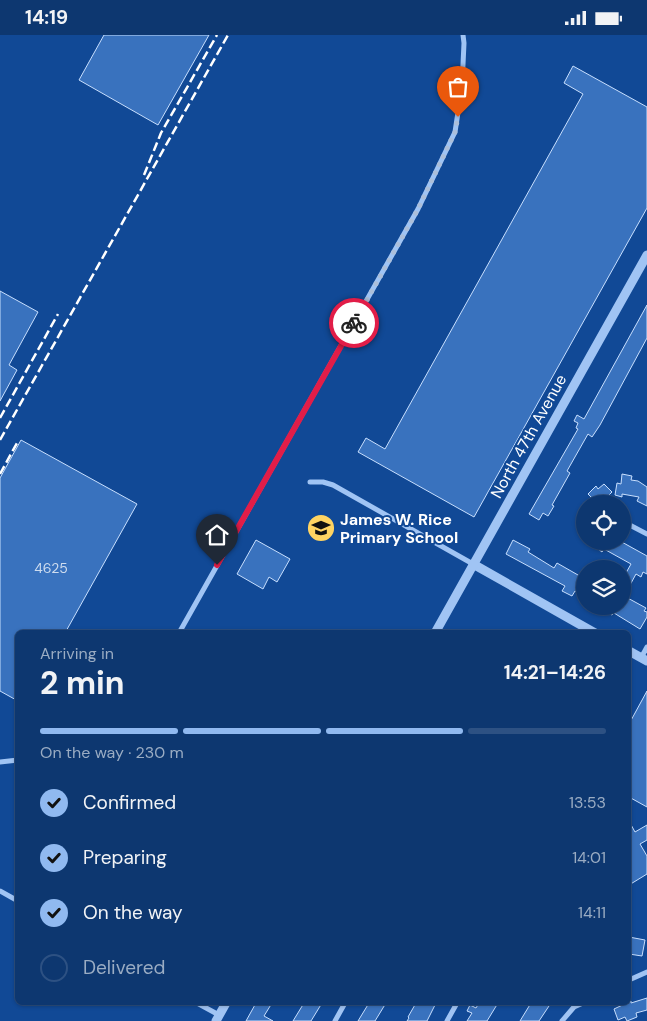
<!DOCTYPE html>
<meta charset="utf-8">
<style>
:root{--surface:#0d3770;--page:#1b4278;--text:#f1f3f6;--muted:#9aacc3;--line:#2d5183;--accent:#90b9f0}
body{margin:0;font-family:"DM Sans",sans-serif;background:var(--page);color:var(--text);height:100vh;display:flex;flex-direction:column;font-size:19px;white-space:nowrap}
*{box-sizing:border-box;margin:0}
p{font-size:16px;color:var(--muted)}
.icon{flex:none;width:28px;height:28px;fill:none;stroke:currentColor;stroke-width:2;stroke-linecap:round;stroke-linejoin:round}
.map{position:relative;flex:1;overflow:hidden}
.details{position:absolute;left:15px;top:595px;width:616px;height:375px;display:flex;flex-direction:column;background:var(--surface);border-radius:8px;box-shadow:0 1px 4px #0004,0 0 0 1px var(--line)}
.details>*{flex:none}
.buttons{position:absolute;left:576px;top:460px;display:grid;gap:10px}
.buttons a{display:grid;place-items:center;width:55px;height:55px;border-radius:50%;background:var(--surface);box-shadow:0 1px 4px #0004,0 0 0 1px var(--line);font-size:25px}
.pin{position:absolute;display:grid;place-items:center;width:42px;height:42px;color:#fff;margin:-51px -21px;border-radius:50% 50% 50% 0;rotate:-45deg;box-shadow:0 0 5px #0007}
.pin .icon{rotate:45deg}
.courier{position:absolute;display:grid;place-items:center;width:50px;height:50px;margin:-25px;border:4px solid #e11d48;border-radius:50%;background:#fff;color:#222;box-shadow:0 1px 6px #0007}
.headline em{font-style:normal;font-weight:700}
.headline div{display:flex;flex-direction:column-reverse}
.headline{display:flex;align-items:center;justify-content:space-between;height:85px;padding:0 25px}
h1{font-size:32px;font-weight:700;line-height:38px}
.bar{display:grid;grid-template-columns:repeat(4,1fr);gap:8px 5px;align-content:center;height:60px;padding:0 25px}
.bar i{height:6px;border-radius:4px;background:var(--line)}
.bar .selected{background:var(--accent)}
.bar p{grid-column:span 4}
ol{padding:0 25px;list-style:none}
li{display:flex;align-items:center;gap:15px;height:55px}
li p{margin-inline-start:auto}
li .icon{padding:5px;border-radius:50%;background:var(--accent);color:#111;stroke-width:4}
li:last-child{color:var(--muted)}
li i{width:28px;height:28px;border:2px solid var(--line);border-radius:50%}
.status{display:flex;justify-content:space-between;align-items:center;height:35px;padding:0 25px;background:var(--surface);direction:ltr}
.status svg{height:14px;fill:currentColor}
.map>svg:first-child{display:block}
.building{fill:#3972be;stroke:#c8dffe}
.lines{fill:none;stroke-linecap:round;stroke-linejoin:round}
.minor{stroke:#a0c4f4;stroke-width:5}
.tertiary{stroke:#a0c4f4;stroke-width:9}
.rail{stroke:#fff;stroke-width:2.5;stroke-dasharray:9 4;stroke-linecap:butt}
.done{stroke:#acbfda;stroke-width:5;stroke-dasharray:0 9}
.route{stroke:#e11d48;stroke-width:6}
.labels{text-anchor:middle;stroke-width:4;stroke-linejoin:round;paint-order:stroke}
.number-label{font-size:14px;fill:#cedcef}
.street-label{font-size:16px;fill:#fff;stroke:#114996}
.poi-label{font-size:16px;font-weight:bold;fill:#fff;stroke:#114996;text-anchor:start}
</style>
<div class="status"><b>14:19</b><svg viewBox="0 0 49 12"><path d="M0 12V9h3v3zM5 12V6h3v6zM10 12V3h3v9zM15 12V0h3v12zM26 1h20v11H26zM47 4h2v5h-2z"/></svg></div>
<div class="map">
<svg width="647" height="986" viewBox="0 0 647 986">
<rect width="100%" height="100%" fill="#114996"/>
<g class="building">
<path d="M104,0H209L158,90L79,45Z"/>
<path d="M573,31L647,72V173L474,482L358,417L366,403L385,414L583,59L564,48Z"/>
<path d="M0,256L38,277L9,330L17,335L0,366Z"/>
<path d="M647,270V303L600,390L592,402L588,399L567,436L570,438L552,470L554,471L548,481L543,478L539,485L529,479L578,394L576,393L578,388L574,386L577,380L584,384Z"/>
<path d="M21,405L137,469L65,598H18V666L0,656V443Z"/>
<path d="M622,439L632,441L631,445L638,446L647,452V471L637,466L639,462L622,459V462L615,460L617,448L621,449Z"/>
<path d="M604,449L612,457L600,469H598L588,459L596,451L598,454Z"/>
<path d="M256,505L290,524L277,547L269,542L263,554L237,539Z"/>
<path d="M513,505L530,514L528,517L554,533L557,528L585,544V562L575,556L572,561L562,556L565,551L506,519Z"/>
<path d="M597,506H620L647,521V539L643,537L641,542L636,539L624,561L646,573L644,576L647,577V582L640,594L614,578L612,580L595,571H622V545L631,529L604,514L602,517L594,511Z"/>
<path d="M647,656V772L629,762V689Z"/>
<path d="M629,786L635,797L647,790V805L640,809L647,821V839L629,850Z"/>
<path d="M629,902L645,905L642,921L629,919Z"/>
<path d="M647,963V975L636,978L637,982L627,986L625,982L618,985L614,974L631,966V968Z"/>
<path d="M256,968H272L264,981L273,986H246Z"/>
<path d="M304,968H322L311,986H293Z"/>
<path d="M369,968H386L375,986H358Z"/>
<path d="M416,968H436L427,986H407L409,983L408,982Z"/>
<path d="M479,968H498L487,986H467L472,978L467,976L470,970L476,973Z"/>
<path d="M531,968H551L539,986H520Z"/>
</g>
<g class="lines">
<g class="minor">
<path d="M310,447H323L333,450L473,529"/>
<path d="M622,486L647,499"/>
<path d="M179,598L418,174L455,97L462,51L464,8L463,0"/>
<path d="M641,623L647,612"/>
<path d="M0,727L18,725"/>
<path d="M0,856L18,866"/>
<path d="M629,945L647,937"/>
<path d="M197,968L219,980"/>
<path d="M335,986L345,968"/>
<path d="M447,986L457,968"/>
<path d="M562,986L574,972L583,968"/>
</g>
<g class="tertiary">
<path d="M473,529L595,598"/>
<path d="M435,598L647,220"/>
<path d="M629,616L647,626"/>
<path d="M216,986L226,968"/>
</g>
<g class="rail">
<path d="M144,140L161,98L217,0"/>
<path d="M0,383L58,279"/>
<path d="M0,405L228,0"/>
<path d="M0,439L17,408"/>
</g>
</g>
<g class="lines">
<path class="done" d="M354,288L418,174L455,97L458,82"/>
<path class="route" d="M217,530L354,288"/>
</g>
<defs>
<symbol id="school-disc" viewBox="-11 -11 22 22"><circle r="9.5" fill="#ffd462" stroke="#114996"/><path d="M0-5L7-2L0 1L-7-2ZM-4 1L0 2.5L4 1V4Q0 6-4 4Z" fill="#111"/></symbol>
</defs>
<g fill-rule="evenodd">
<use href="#school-disc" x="305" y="477" width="32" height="32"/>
</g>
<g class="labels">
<g class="number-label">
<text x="51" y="538">4625</text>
</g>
<g class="street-label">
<text transform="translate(528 401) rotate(-61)" y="6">North 47th Avenue</text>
</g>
<g class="poi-label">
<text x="340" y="490">James W. Rice<tspan x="340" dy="18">Primary School</tspan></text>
</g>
</g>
</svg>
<div class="buttons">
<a><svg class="icon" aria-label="locate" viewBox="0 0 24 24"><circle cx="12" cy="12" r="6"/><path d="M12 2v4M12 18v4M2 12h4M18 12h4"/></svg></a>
<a><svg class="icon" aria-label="layers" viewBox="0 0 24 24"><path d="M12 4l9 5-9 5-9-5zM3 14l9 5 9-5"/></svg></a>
</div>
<div class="pin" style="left:458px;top:82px;background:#ea580c"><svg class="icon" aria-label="bag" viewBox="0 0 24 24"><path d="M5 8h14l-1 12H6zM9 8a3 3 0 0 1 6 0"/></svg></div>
<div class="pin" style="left:217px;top:530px;background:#1f2937"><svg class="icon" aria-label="home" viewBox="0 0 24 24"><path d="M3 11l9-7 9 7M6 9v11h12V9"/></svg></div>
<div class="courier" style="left:354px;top:288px"><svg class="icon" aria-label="bike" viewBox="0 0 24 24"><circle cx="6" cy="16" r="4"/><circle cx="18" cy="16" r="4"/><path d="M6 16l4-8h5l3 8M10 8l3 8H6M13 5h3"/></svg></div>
<section class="details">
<div class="headline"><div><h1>2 min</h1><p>Arriving in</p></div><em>14:21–14:26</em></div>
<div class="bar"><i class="selected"></i><i class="selected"></i><i class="selected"></i><i></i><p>On the way · 230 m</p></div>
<ol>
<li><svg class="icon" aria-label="check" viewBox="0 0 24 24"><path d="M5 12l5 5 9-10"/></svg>Confirmed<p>13:53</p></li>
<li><svg class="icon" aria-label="check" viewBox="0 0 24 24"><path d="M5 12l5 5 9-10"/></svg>Preparing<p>14:01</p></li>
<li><svg class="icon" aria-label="check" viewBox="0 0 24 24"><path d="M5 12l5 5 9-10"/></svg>On the way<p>14:11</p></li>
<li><i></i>Delivered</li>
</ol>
</section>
</div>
